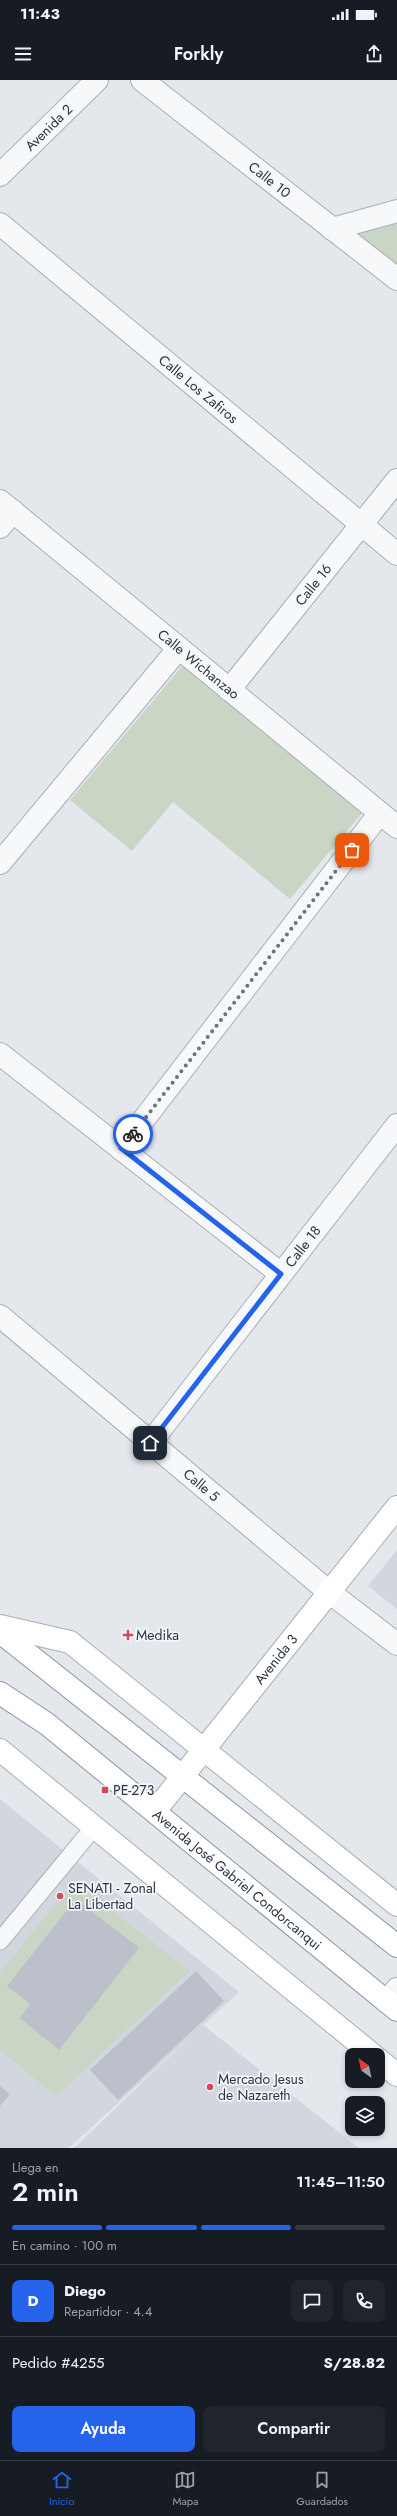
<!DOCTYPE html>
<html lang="es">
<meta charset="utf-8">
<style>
:root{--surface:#171b24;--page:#20242c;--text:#f1f3f6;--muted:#9ea1a6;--line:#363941;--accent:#2563eb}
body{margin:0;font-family:Jost,sans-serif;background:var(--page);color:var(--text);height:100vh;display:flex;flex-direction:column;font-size:15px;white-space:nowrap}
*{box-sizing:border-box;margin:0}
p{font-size:13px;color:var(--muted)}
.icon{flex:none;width:22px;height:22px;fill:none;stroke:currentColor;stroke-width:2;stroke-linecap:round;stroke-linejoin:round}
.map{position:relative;height:2068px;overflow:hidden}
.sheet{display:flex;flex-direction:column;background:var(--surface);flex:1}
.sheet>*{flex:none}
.needle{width:26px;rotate:327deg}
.buttons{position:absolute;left:345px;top:1968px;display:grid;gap:8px}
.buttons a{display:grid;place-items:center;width:40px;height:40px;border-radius:8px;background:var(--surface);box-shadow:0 2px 6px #0003;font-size:20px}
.pin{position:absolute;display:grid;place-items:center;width:34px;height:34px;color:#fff;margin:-17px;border-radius:8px;box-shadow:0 2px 6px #0006}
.courier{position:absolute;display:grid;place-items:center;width:40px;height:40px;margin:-20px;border:3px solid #2563eb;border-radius:50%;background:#fff;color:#222;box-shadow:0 1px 5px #0007}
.headline em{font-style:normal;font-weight:600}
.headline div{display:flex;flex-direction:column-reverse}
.headline{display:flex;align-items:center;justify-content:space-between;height:68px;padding:0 12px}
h1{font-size:26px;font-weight:600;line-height:30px}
.bar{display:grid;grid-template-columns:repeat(4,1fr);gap:6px 4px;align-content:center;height:48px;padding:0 12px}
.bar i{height:5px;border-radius:3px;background:var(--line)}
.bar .current{background:var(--accent)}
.bar p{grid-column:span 4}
.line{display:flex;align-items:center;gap:10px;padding:0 12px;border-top:1px solid var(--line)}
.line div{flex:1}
.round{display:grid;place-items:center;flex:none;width:42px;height:42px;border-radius:8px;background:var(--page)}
.button{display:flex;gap:8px;margin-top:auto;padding:8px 12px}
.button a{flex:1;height:46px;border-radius:8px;background:var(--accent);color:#fff;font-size:16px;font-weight:600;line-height:46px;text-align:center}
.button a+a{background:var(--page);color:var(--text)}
.status{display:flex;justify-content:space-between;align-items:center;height:28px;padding:0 20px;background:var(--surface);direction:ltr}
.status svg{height:11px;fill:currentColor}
header{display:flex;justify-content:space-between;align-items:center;height:52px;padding:0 12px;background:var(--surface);font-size:18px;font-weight:600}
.tabs{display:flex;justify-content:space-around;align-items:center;height:56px;border-top:1px solid var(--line);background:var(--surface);font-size:11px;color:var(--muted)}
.tabs a{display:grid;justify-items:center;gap:2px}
.tabs .current{color:var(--accent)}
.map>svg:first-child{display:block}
.built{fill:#d2d6de}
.green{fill:#c9d6c5}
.building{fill:#bbc0ca}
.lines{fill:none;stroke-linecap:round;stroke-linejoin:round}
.lane-casing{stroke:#a9aeb7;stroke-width:19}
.street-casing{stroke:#a9aeb7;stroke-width:24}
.secondary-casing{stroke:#a9aeb7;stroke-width:24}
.highway-casing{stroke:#8b94a3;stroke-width:24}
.lane{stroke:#f7f8fa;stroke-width:17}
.street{stroke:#f7f8fa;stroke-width:22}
.secondary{stroke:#fff;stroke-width:22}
.highway{stroke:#fff;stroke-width:22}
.done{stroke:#6c737f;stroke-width:4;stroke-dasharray:0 7.2}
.route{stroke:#2563eb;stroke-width:5}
.poi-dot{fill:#d1495b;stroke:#f4f6f9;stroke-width:1.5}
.labels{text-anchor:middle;stroke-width:3.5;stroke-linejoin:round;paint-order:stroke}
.street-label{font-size:14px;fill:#2b3445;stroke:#f4f6f9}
.poi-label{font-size:14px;fill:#2b3445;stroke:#f4f6f9;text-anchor:start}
</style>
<div class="status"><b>11:43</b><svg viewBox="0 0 49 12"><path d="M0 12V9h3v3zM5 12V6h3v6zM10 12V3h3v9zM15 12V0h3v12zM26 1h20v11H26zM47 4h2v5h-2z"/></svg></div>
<header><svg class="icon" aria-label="menu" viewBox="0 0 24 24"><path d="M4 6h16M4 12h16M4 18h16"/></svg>Forkly<svg class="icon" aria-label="share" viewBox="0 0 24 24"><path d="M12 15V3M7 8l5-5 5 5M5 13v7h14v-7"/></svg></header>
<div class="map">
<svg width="397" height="2068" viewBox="0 0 397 2068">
<rect width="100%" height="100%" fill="#e4e7ec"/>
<g class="built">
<path d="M397,1470V1529L368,1506Z"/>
<path d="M0,1719L239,1912L203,1945L359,2068H74L194,1953L69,2068H0Z"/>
</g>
<g class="green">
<path d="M397,131V199L332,149Z"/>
<path d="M183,585L362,733L290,819L173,722L132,771L70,720Z"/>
<path d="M74,1801L190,1891L56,2016L0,1970V1892Z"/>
</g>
<g class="building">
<path d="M76,1819L139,1868L59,1970L20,1938L30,1924L7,1906Z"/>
<path d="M196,1891L224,1921L118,2020L90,1990Z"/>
<path d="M0,2006L10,2014L0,2026Z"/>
</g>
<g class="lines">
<defs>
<path id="lane" d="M0,1861L94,1747"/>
<g id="street">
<path id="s1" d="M142,0L397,199"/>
<path id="s2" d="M0,95L97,0"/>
<path id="s3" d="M0,144L397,474"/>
<path d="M332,149L397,131"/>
<path id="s4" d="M0,421L397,747"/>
<path d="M0,447L13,431"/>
<path id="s5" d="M229,610L397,400"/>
<path d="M0,783L179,568"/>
<path d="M0,974L281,1194"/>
<path d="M121,1069L380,733"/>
<path id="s6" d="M0,1236L329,1512L397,1564"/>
<path id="s7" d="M150,1363L397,1045"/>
<path d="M387,1922L397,1909"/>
</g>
<g id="secondary">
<path d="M0,1546L70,1562L397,1825"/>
<path d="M0,1670L373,1975"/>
<path id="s8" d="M155,1731L397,1427"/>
<path d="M378,1979L397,1995"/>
</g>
<g id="highway">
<path d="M0,1552L397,1866"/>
<path id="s9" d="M0,1613L47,1644L397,1930"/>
</g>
</defs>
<use href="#lane" class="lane-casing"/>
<use href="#street" class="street-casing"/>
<use href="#secondary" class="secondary-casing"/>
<use href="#highway" class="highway-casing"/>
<use href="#lane" class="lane"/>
<use href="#street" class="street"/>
<use href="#secondary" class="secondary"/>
<use href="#highway" class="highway"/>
</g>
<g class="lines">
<path class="done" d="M133,1054L352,770"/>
<path class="route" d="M133,1054L121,1068L281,1194L150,1363"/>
</g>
<g class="poi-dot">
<path d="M126 1549h4v4h4v4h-4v4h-4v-4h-4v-4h4z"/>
<rect x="101" y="1706" width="8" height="8" rx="2"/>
<circle cx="60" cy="1816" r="4"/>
<circle cx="210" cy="2007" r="4"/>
</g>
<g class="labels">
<g class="street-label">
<text dy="5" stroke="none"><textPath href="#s2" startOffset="68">Avenida 2</textPath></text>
<text dy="5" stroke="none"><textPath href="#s1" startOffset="162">Calle 10</textPath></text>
<text dy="5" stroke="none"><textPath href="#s3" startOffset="258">Calle Los Zafiros</textPath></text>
<text dy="5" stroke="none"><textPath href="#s5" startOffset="135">Calle 16</textPath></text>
<text dy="5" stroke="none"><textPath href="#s4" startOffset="257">Calle Wichanzao</textPath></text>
<text dy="5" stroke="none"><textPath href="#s7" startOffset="249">Calle 18</textPath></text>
<text dy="5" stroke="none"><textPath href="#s6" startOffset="263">Calle 5</textPath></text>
<text dy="5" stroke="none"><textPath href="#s8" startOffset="194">Avenida 3</textPath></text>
<text dy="5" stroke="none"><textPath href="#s9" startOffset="302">Avenida José Gabriel Condorcanqui</textPath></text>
</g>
<g class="poi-label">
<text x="136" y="1560">Medika</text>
<text x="113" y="1715">PE-273</text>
<text x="68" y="1813">SENATI - Zonal<tspan x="68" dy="16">La Libertad</tspan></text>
<text x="218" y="2004">Mercado Jesus<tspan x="218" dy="16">de Nazareth</tspan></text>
</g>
</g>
</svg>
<div class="buttons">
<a><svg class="needle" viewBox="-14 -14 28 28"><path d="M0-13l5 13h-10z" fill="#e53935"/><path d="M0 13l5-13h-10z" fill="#9ea1a6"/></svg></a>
<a><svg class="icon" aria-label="layers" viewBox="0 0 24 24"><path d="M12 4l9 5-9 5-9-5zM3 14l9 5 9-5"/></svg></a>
</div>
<div class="pin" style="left:352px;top:770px;background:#ea580c"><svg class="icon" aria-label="bag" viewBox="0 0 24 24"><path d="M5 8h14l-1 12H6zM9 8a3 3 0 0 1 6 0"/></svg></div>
<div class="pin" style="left:150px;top:1363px;background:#1f2937"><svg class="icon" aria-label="home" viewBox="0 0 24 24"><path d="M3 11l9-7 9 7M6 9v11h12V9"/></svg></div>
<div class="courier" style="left:133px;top:1054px"><svg class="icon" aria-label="bike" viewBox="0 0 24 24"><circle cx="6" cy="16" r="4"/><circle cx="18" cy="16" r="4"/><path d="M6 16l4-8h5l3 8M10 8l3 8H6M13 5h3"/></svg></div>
</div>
<section class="sheet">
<div class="headline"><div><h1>2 min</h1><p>Llega en</p></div><em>11:45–11:50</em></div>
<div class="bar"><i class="current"></i><i class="current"></i><i class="current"></i><i></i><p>En camino · 100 m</p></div>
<div class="line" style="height:72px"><b class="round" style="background:var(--accent);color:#fff">D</b><div><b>Diego</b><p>Repartidor · 4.4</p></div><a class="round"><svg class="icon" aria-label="chat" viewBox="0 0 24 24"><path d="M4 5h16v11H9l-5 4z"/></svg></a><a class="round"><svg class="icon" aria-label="phone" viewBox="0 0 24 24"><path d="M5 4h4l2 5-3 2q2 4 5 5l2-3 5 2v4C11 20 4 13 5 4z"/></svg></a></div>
<div class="line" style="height:52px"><div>Pedido #4255</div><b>S/28.82</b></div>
<div class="button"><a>Ayuda</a><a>Compartir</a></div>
</section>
<nav class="tabs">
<a class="current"><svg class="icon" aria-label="home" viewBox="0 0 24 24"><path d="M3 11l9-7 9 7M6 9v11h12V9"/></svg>Inicio</a>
<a><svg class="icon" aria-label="map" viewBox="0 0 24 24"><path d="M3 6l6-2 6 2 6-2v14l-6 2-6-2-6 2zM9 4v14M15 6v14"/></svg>Mapa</a>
<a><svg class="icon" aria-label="saved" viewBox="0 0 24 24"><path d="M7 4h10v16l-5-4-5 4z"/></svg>Guardados</a>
</nav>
